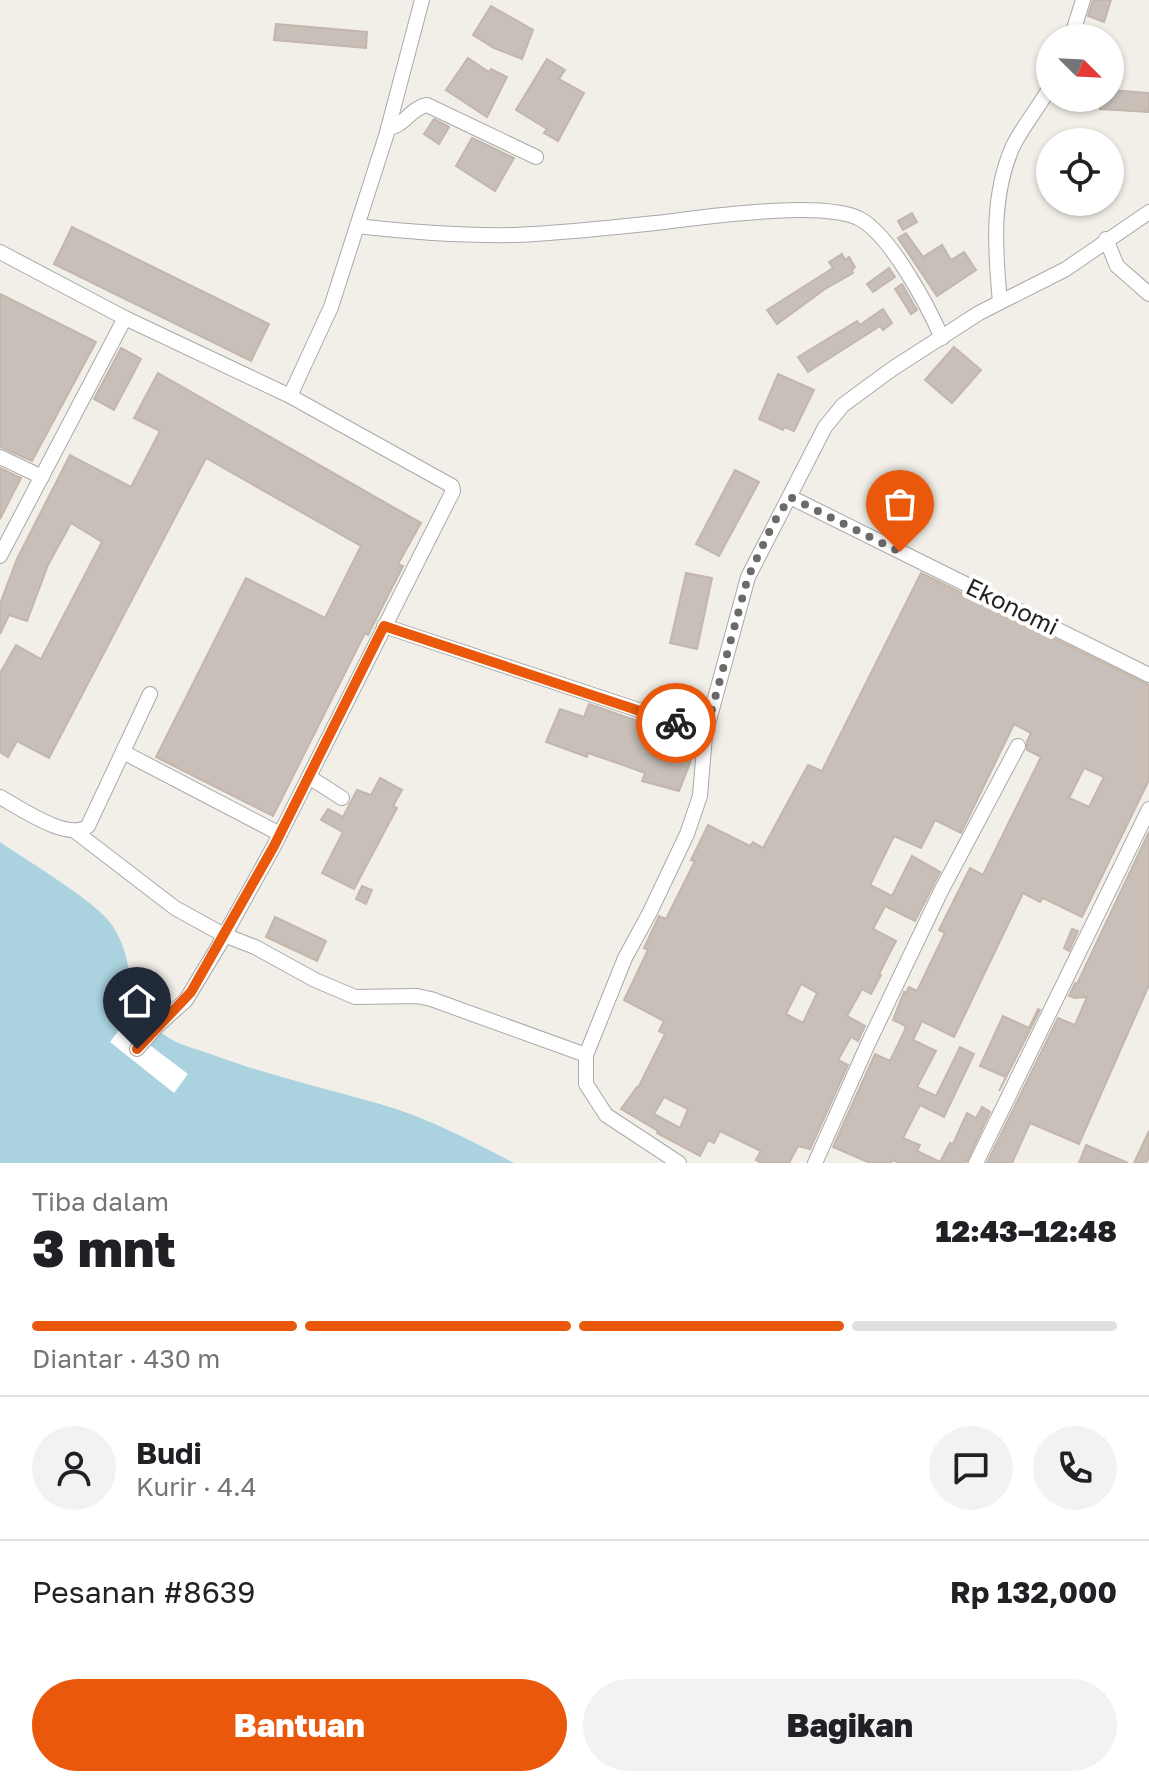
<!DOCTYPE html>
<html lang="id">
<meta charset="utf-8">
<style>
:root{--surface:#fff;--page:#f2f2f2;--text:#202124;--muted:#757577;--line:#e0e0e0;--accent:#ea580c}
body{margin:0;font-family:"Golos Text",sans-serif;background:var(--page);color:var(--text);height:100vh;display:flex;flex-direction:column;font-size:30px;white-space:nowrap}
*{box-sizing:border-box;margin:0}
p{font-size:26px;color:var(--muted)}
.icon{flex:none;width:44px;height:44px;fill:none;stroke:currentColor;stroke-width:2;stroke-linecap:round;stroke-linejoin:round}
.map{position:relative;height:1163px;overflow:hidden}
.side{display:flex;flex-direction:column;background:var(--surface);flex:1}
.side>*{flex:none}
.needle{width:52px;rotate:114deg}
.fabs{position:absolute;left:1036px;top:24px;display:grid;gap:16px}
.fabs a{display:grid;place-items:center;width:88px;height:88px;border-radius:50%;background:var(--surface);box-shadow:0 2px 6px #0004;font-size:40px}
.pin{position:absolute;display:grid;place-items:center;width:68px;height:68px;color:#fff;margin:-82px -34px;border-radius:50% 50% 50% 0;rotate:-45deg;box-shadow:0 0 8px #0007}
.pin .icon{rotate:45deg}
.courier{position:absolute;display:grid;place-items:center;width:80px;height:80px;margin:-40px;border:6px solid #ea580c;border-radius:50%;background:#fff;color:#222;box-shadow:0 2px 10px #0007}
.headline em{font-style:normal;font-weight:800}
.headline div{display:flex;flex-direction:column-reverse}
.headline{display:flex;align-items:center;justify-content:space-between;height:136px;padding:0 32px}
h1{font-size:52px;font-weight:800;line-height:60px}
.bar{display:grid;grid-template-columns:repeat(4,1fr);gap:12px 8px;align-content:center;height:96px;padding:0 32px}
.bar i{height:10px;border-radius:6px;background:var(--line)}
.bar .active{background:var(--accent)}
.bar p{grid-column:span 4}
.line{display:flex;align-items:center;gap:20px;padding:0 32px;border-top:2px solid var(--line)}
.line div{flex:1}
.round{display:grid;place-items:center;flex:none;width:84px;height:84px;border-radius:42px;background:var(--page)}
.button{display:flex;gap:16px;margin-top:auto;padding:16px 32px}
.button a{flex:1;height:92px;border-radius:48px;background:var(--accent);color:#fff;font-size:32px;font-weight:800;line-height:92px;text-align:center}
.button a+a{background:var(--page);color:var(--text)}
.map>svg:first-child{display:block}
.water{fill:#aad3df}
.pier{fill:#fff}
.building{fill:#c7bfb8;stroke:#c4b6ab;stroke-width:2;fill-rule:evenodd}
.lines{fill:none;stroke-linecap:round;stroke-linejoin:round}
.minor-casing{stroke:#a9a9a9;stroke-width:16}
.minor{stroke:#fff;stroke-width:14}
.done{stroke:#6b6a68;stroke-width:8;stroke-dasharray:0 14.4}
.route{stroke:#ea580c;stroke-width:10}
.labels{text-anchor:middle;stroke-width:8;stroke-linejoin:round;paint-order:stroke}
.street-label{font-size:24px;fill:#222;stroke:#fff}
</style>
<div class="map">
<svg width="1149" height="1163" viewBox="0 0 1149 1163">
<rect width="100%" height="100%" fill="#f2efe9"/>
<path class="water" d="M0,842C26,860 97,902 112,925C139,964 121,1008 166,1036C179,1045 196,1049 211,1054C266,1075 323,1088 380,1104C427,1117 471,1141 514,1163H0Z"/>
<path class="pier" d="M123,1025L188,1074L174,1093L110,1042Z"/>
<g class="building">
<path d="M1093,0H1111L1104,22L1088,16Z"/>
<path d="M491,6L533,30L522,59L494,48L473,35Z"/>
<path d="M276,24L367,32L366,48L274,40Z"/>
<path d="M468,58L489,72L491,69L507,77L487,117L446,90Z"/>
<path d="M547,59L565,70L559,79L584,93L558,141L544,133L547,129L516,110Z"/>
<path d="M1110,90L1149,93V112L1100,109L1101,98H1110Z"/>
<path d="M434,119L449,127L439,144L424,134Z"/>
<path d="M472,138L514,158L495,191L456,166Z"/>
<path d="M912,213L917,222L903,230L898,221Z"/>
<path d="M72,227L269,324L251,361L54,264Z"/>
<path d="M906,233L923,257L942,245L951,260L964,252L976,270L937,296L898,238Z"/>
<path d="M842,254L845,260L849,257L855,267L852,270L853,273L825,289L777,324L767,310L833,268L829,262Z"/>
<path d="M889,268L895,277L873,292L867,284Z"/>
<path d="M902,284L917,310L911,314L895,289Z"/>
<path d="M0,294L96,342L32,461L0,447Z"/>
<path d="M883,309L892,323L883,330L880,326L808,372L798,357L857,321L860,325Z"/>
<path d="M954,347L981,370L952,403L925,380Z"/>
<path d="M121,348L141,359L114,410L94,399Z"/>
<path d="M158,373L421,523L398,564L403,566L368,635L365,633L273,816L156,757L246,578L325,618L361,546L206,458L49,758L17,741L8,757L0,752V673L16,645L41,659L102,542L71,523L48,565L27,621L9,615L0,634V604L17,559L70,455L131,487L160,431L134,418Z"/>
<path d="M778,374L814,390L794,431L784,427L783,430L759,419Z"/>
<path d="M0,468L21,478L0,519Z"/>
<path d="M735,470L759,482L719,556L696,544Z"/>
<path d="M686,573L712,578L697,649L670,643Z"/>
<path d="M921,573L1149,685V780L1082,917L1043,898L1040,902L1023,893L954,1037L922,1021L913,1040L936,1051L917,1087L936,1096L960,1047L974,1054L944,1117L920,1105L903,1138L920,1145L917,1151L940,1162L950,1143L953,1144L967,1113L976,1118L982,1107L990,1112L966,1163H899L893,1160L891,1163H870L833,1147L875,1054L890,1061L904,1032L906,1026L893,1020L904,992L906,993L909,987L917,991L945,933L939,930L970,868L983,875L1041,757L1027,750V741L1031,733L1014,724L961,833L935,820L921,848L894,836L870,885L892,896L912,856L940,872L915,921L885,906L873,929L896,941L879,974L881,975L871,994L862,989L847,1016L865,1026L858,1041L851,1037L838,1060L848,1065L810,1149L798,1146L789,1163H761L756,1160L761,1151L720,1131L714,1143L708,1140L700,1156L657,1133L658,1131L621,1109L637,1087L638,1088L665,1034L659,1031L664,1021L624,1000L648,950L644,948L659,916L666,919L695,861L691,860L708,825L750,846L753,842L763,848L808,765L822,771ZM1084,768L1104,777L1089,807L1069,798ZM801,984L817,993L803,1023L786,1014ZM664,1097L688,1109L680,1128L654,1114Z"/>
<path d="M661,700L685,706L683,714L660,706Z"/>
<path d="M589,704L694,741L690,763L679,791L642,781L645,773L623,765L588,753L587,757L546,742L560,709L584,717Z"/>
<path d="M380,778L402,790L393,806L397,808L354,889L322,873L343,832L321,820L328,809L343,817L357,790L371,795Z"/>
<path d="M1149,832V985L1079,1144L1030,1123L1012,1163H987L1058,1018L1075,1025L1087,997L1075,998L1069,996L1075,983L1077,984Z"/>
<path d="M362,886L372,890L366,904L356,899Z"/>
<path d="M275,917L326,941L317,961L266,937Z"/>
<path d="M1072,929L1078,931L1069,951L1064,948Z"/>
<path d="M1038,1009L1040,1010L999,1091L1006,1077L980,1066L1003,1016L1029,1028Z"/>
<path d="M1149,1131V1157L1146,1163H1134Z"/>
<path d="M1086,1145L1128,1163H1079Z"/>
</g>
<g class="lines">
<defs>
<g id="minor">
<path d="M1071,38L1083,0"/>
<path d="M388,128C405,126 410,108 427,105L536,157"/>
<path d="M357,226C409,232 462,236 515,235C561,233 609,228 655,223C700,218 822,199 860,219C891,236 928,306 942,338"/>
<path d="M1106,239L1117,266L1149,294"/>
<path d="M0,252L125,318L290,396L452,486L453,491L274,846L218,947L186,1000L157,1026L137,1049"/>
<path d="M1000,302C995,250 991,195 1013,146C1023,126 1039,107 1050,87"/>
<path d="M290,396L331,307L386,136L422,0"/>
<path d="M0,457L42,477"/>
<path d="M790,497L1149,675"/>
<path d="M0,556L125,318"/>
<path d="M384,626L684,725L705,735"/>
<path d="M123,752L280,834"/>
<path d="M309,777L342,798"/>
<path d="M0,797C20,808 69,842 88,826L150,694"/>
<path d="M76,832L175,908L224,935L255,947L315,980L355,997L417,996L431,999L586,1055V1084L606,1115L679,1163"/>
<path d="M586,1055L625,958L650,912L687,834L700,796L705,735L748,577L825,427L843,405L892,369L979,313L1066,269L1149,212"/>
<path d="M815,1163L867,1046L941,891L1018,746"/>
<path d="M976,1163L1149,809"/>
</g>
</defs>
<use href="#minor" class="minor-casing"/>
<use href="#minor" class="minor"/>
</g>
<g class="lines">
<path class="done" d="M676,723L705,735L748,577L773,524L790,497L900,552"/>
<path class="route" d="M137,1049L191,992L274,846L384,626L676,723"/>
</g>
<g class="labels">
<g class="street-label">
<text transform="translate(1012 607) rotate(26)" y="8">Ekonomi</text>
</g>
</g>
</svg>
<div class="fabs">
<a><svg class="needle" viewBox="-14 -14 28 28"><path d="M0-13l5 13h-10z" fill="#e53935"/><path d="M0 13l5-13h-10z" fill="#757577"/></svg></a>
<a><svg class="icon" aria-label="locate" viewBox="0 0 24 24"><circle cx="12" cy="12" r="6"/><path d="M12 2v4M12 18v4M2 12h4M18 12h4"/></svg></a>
</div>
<div class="pin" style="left:900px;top:552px;background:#ea580c"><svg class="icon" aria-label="bag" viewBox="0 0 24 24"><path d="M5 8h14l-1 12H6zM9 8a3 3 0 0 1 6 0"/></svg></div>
<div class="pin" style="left:137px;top:1049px;background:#1f2937"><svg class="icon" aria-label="home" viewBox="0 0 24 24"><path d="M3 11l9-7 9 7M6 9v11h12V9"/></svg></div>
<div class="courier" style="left:676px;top:723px"><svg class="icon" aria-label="bike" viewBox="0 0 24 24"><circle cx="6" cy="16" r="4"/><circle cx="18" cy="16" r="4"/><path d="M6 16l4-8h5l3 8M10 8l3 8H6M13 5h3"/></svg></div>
</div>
<section class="side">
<div class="headline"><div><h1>3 mnt</h1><p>Tiba dalam</p></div><em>12:43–12:48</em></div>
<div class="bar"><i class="active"></i><i class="active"></i><i class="active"></i><i></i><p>Diantar · 430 m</p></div>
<div class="line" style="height:144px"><a class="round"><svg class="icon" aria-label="person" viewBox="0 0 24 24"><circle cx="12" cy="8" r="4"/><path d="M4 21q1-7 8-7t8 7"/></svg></a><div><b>Budi</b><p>Kurir · 4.4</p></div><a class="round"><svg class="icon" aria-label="chat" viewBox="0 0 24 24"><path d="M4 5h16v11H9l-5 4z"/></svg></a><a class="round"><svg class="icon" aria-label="phone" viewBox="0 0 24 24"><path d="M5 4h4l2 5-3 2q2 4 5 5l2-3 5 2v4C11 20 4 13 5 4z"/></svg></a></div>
<div class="line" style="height:104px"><div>Pesanan #8639</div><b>Rp 132,000</b></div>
<div class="button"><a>Bantuan</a><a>Bagikan</a></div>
</section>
